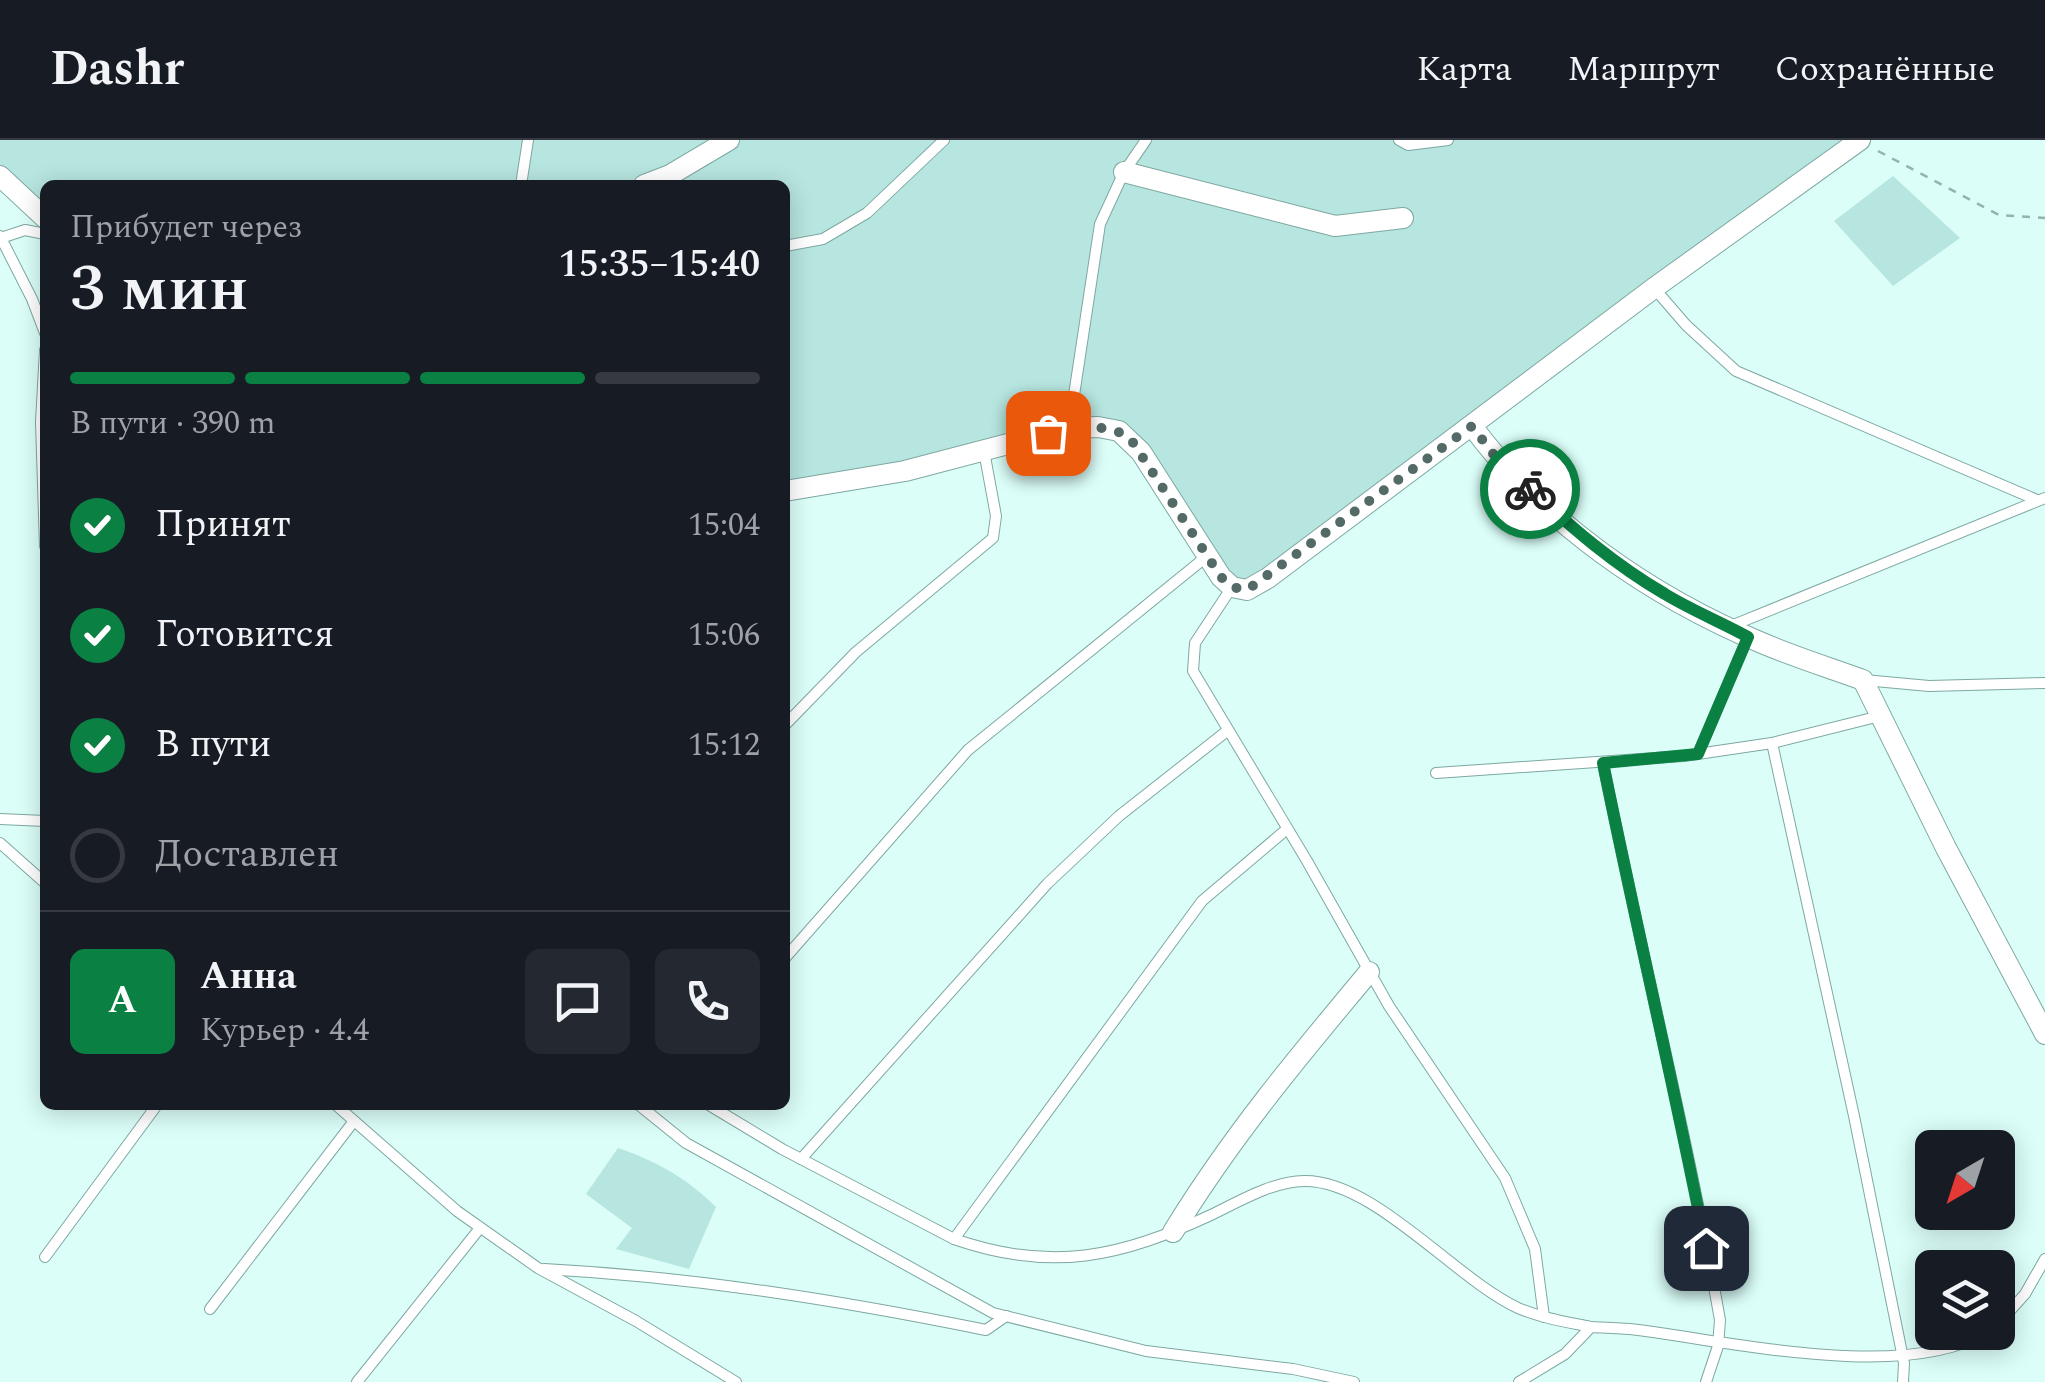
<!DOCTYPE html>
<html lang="ru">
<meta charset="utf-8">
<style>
:root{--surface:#171b24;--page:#242831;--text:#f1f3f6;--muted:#9ea1a6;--line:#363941;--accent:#0b8043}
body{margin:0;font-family:Spectral,serif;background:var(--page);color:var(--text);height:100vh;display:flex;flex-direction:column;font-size:38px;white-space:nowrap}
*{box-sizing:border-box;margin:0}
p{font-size:32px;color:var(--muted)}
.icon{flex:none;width:55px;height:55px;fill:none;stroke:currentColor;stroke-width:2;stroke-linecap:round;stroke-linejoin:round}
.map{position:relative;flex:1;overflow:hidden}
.drawer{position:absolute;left:40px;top:40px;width:750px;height:930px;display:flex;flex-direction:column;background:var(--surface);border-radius:15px;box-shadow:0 5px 25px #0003}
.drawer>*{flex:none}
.needle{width:65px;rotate:219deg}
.tools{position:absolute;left:1915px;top:990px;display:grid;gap:20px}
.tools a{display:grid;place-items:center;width:100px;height:100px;border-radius:15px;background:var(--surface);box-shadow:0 5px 25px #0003;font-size:50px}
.pin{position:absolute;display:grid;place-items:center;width:85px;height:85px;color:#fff;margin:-42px;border-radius:20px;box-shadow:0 5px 15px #0006}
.courier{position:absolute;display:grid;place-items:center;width:100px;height:100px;margin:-50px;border:8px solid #0b8043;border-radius:50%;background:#fff;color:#222;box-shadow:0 2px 12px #0007}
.overview em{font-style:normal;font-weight:600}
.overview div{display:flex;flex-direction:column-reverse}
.overview{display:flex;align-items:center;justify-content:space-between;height:170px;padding:0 30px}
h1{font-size:65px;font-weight:600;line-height:75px}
.bar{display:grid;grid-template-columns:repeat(4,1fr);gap:15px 10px;align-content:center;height:120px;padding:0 30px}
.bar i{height:12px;border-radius:8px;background:var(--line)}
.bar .on{background:var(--accent)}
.bar p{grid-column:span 4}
.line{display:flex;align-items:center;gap:25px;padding:0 30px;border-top:2px solid var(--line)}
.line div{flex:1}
.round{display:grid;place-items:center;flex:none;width:105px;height:105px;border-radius:15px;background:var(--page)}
ol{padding:0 30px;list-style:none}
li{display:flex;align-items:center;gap:30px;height:110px}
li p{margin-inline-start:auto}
li .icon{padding:10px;border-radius:50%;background:var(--accent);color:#fff;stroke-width:4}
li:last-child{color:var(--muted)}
li i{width:55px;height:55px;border:5px solid var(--line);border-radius:50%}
header{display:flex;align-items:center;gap:60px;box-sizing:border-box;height:140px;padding:0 50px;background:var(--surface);border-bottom:2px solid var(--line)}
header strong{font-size:48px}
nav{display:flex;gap:55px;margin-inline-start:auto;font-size:35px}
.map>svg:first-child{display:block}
.green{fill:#b7e5df}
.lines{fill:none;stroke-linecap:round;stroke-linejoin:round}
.lane-casing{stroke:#7ea8a2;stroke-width:12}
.street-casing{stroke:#7ea8a2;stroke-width:22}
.path{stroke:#96b2ae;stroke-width:2.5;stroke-dasharray:8 8;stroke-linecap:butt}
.lane{stroke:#fff;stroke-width:10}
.street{stroke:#fff;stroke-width:20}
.done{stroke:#546a67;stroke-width:10;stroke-dasharray:0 18}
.route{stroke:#0b8043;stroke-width:12}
</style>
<header>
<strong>Dashr</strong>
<nav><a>Карта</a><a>Маршрут</a><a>Сохранённые</a></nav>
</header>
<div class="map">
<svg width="2045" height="1242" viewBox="0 0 2045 1242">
<rect width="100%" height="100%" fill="#dbfef9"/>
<g class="green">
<path d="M0,0H1841L1843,1L1242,448L1141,313L1097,288L785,349V45H45V81L0,40Z"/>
<path d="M1893,36L1960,98L1893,146L1834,81Z"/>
<path d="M618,1008C656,1021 687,1038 716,1067L689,1129L616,1109L632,1088L586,1054Z"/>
</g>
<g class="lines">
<defs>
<g id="lane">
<path d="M1399,0L1408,5L1448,0"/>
<path d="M521,45L528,0"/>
<path d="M0,96L32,159L45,193"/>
<path d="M1,98L25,90L45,94"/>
<path d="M785,106L823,99L867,73L944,0"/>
<path d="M1654,148L1686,185L1736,231L2037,360"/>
<path d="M45,210L41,282L45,406"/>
<path d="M1069,288L1100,84L1124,32L1146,0"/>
<path d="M1232,447L1195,503L1193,531L1307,721L1389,866L1505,1038L1535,1109L1544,1177"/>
<path d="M1731,486L2045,358"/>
<path d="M1864,540L1929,546L2045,543"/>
<path d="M785,585L856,512L993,398L996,376L984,311"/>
<path d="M1772,603L1854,976L1904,1223L1903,1242"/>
<path d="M1698,614L1748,497"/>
<path d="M1603,623C1640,809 1687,993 1720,1180L1718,1206L1706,1242"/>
<path d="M1436,633L1684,616L1772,603L1880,576"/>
<path d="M0,679L45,681"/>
<path d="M0,703L45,743"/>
<path d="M785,818L968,610L1206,417"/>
<path d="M336,965L457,1071L538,1128L636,1181L736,1242"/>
<path d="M639,965L686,1003L993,1173L1146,1211L1293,1229L1354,1242"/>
<path d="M709,965L782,1009L954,1099C1052,1133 1120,1117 1211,1075C1240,1061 1271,1042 1304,1041C1374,1040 1454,1138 1518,1168C1541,1178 1567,1182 1591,1187"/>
<path d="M801,1019L1047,744L1119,676L1227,591"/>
<path d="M954,1099L1202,761L1287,689"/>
<path d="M45,1117L157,965"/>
<path d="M544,1129C695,1137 838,1160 986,1190L1006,1176"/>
<path d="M210,1169L354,981"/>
<path d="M1998,1184L2025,1154L2045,1119"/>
<path d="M357,1242L480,1088"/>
<path d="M1519,1242L1565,1214L1591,1187C1607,1188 1623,1188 1638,1190C1732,1202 1906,1242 1987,1192"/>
</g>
<g id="street">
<path d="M1124,32L1335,86L1403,78"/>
<path d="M0,36L45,78"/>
<path d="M644,45L670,35L729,0"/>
<path d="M1472,286C1544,383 1652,457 1762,503C1795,517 1830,528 1863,540L1946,708L2045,894"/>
<path d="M785,351L905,331L1069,288L1098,287L1119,291L1141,312L1221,437L1232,447L1247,450L1268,438L1654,148L1860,0"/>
<path d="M1173,1092C1231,997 1298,917 1369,832"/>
</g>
</defs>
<use href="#lane" class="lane-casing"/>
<use href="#street" class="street-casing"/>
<path class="path" d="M1878,11L1999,75L2045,78"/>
<use href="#lane" class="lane"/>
<use href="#street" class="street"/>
</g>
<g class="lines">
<path class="done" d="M1048,293C1075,287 1105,282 1130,298L1221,437L1232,447L1247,450L1472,286L1494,315L1530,349"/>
<path class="route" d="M1530,349C1572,388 1615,425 1665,454C1691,470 1721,482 1748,497L1698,614L1603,623C1636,785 1674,945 1706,1108"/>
</g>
</svg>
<div class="tools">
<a><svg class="needle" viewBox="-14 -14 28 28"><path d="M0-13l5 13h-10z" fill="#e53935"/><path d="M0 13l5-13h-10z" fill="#9ea1a6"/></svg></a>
<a><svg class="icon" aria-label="layers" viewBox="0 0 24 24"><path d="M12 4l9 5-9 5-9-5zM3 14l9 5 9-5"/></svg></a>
</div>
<div class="pin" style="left:1048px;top:293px;background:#ea580c"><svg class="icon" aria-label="bag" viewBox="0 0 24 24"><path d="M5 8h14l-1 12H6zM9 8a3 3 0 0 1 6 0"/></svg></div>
<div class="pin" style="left:1706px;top:1108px;background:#1f2937"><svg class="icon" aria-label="home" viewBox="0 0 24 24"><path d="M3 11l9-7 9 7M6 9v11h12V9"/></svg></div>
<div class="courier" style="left:1530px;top:349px"><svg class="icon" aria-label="bike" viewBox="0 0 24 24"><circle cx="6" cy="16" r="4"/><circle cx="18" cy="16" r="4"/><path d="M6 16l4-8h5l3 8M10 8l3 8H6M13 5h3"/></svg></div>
<section class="drawer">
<div class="overview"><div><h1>3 мин</h1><p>Прибудет через</p></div><em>15:35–15:40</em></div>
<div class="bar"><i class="on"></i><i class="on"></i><i class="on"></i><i></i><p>В пути · 390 m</p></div>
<ol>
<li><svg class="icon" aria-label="check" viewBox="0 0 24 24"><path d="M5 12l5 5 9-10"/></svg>Принят<p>15:04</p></li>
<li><svg class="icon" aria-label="check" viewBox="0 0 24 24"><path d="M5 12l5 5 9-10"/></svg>Готовится<p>15:06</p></li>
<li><svg class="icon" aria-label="check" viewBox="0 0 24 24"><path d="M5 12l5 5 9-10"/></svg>В пути<p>15:12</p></li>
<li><i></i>Доставлен</li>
</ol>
<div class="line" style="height:180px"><b class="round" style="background:var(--accent);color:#fff">А</b><div><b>Анна</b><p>Курьер · 4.4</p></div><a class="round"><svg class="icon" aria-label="chat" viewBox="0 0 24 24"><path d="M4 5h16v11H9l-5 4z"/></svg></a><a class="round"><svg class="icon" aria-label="phone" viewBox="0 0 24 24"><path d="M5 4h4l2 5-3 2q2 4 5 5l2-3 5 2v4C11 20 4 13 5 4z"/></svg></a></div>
</section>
</div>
